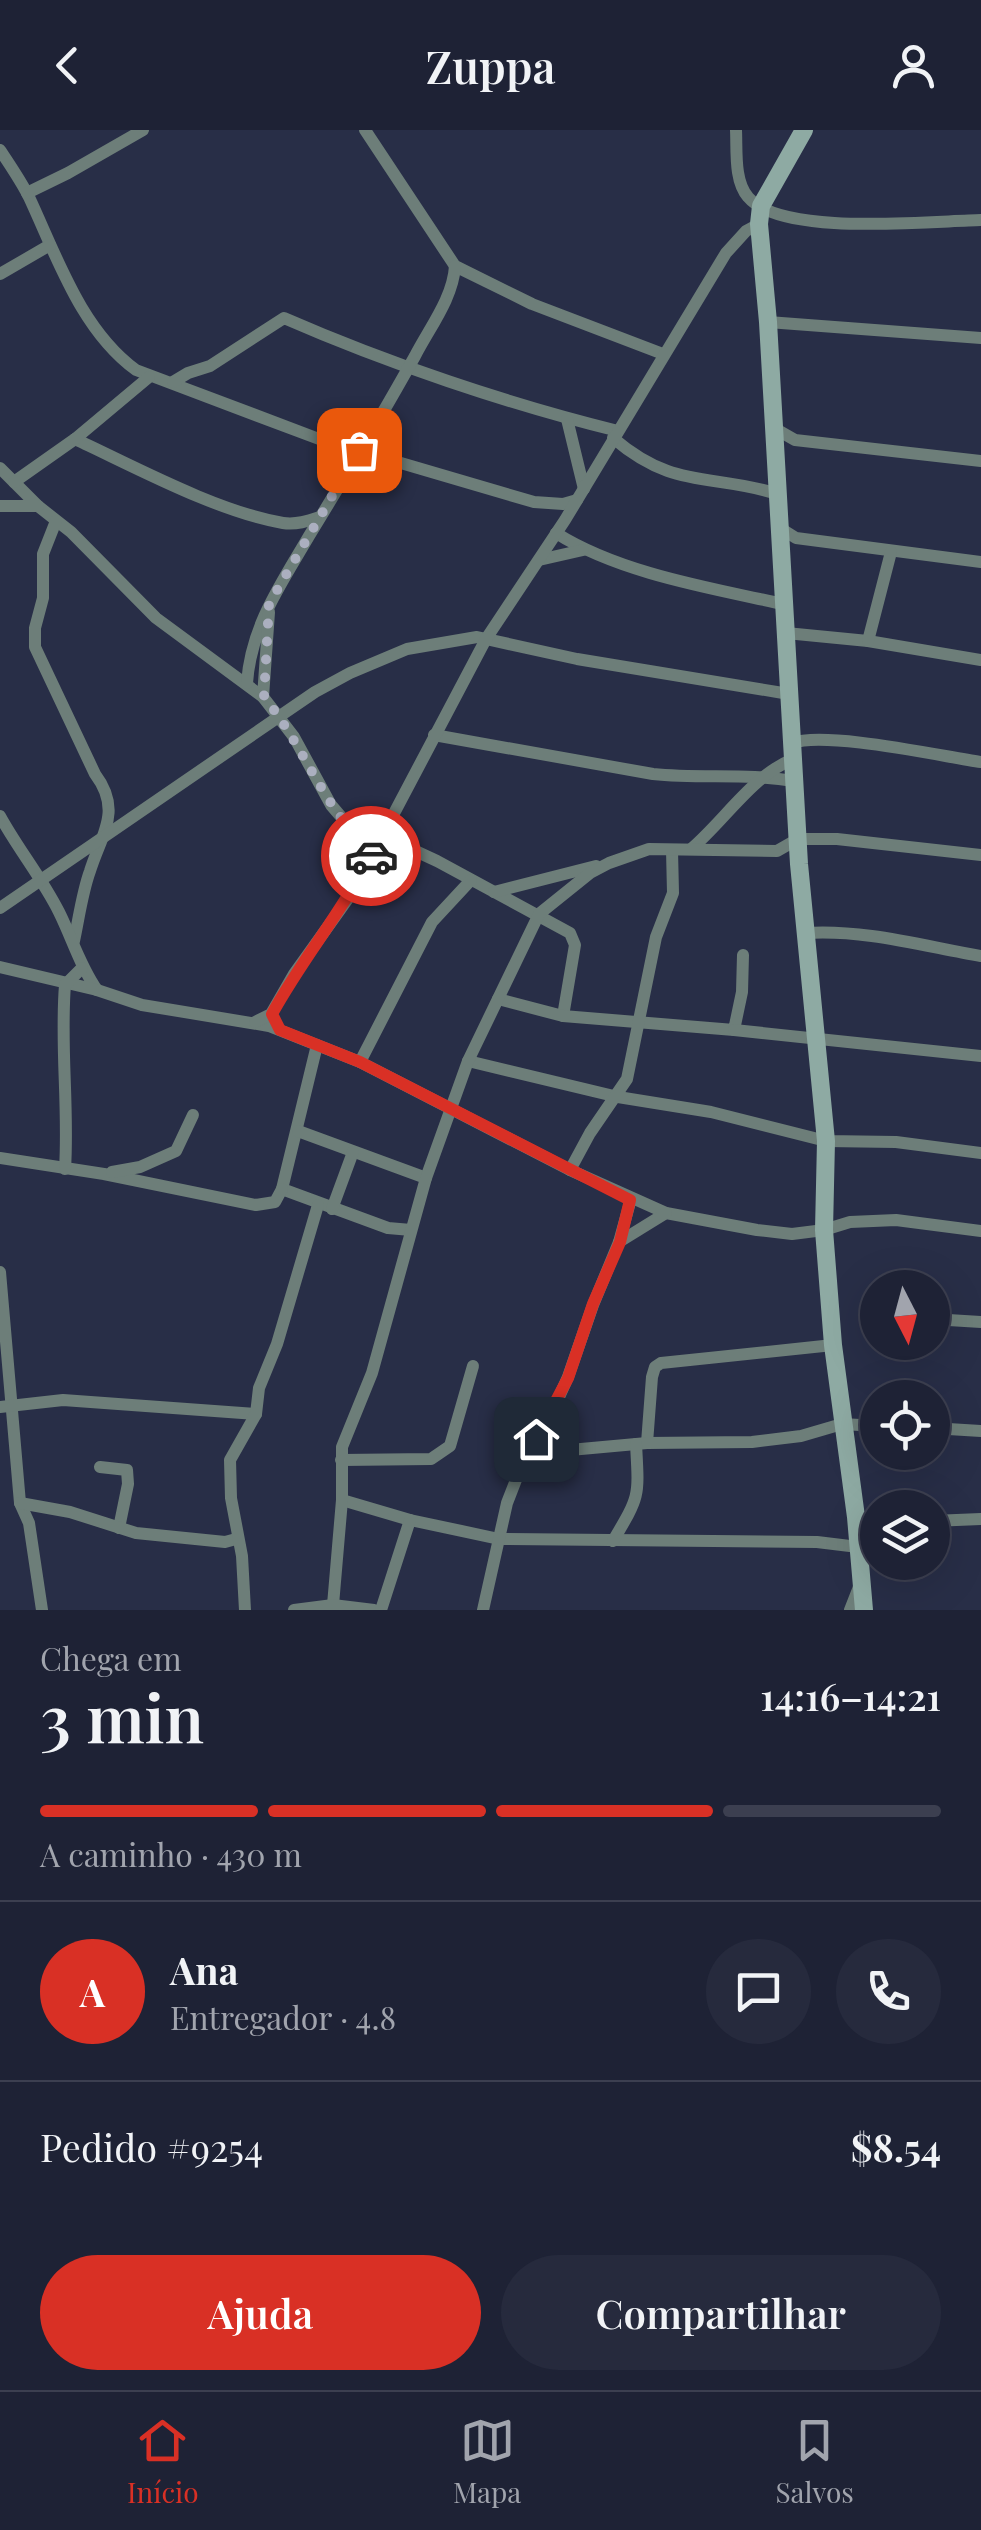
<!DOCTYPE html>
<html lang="pt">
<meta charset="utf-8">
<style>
:root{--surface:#1e2235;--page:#262a3d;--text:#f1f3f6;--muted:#a1a4ad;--line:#3c3f50;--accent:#d93025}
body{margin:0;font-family:"Playfair Display",serif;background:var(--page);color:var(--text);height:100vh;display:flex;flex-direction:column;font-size:38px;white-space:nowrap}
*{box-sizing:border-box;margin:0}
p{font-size:32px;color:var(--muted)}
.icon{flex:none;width:55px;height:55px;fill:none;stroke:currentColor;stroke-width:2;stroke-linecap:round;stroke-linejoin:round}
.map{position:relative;height:1480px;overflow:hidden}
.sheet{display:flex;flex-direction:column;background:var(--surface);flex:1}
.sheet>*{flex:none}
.needle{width:65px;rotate:174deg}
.fabs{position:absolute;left:860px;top:1140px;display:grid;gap:20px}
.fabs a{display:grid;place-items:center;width:90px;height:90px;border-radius:50%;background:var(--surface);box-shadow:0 10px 40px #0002,0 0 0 2px var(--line);font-size:50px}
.pin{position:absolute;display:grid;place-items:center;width:85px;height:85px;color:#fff;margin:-42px;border-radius:20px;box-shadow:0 5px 15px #0006}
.courier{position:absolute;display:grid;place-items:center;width:100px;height:100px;margin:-50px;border:8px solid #d93025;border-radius:50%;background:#fff;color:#222;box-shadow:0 2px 12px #0007}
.overview em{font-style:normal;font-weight:600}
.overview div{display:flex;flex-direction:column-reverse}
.overview{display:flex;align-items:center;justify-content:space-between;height:170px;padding:0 40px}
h1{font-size:65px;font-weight:600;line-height:75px}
.bar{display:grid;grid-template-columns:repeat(4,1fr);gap:15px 10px;align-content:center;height:120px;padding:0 40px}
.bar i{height:12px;border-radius:8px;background:var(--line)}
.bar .selected{background:var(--accent)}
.bar p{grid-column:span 4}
.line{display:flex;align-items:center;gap:25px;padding:0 40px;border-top:2px solid var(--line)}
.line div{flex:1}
.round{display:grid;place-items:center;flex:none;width:105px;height:105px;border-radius:52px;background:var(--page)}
.primary-button{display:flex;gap:20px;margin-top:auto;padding:20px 40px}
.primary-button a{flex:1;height:115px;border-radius:60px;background:var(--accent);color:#fff;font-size:40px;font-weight:600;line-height:115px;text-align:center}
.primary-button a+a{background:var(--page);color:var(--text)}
header{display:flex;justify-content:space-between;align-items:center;height:130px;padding:0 40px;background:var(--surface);font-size:45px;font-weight:600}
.menu{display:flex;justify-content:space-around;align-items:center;height:140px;border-top:2px solid var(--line);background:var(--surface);font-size:28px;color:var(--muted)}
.menu a{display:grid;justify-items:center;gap:5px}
.menu .selected{color:var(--accent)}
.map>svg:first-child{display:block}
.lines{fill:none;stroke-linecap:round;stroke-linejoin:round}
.street{stroke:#6d7e79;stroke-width:12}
.secondary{stroke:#8eaaa3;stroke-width:18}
.done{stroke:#abafbf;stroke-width:10;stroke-dasharray:0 18}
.route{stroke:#d93025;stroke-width:12}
</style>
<header><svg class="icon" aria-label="back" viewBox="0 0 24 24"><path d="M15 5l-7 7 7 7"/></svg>Zuppa<svg class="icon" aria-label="person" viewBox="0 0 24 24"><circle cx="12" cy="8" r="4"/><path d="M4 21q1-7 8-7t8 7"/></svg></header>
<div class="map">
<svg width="981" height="1480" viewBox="0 0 981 1480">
<rect width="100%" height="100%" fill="#282e47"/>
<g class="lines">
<g class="street">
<path d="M365,0L455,136L532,174L663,224"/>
<path d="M736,0C737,21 734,51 748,67C781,107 930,91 981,90"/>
<path d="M0,20C10,35 21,51 29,67C57,127 81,200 136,240L319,309L534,372L563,374L577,370"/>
<path d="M27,63L68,43L143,0"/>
<path d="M0,144L50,115"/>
<path d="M768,192L981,208"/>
<path d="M173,252L188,243L210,236L284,188C387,233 508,274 618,301"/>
<path d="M567,289L584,359"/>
<path d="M774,298L795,310L981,331"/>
<path d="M613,308C674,360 709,343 778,364"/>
<path d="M75,309C135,337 218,382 283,393C296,395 308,391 320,387"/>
<path d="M0,338L38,376L71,402L156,488L263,567L294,607L331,675L372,723"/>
<path d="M14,352L75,309L149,247"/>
<path d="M0,376H38"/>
<path d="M56,391L43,424V468L35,498V517L95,644C123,681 101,705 90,741C82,763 79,788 74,811"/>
<path d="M780,398L796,408L981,432"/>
<path d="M556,403C619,443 710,458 783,474"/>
<path d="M539,430L583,420"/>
<path d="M786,503L868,511L981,530"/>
<path d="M868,511L891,422"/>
<path d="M247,553C251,496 281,454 309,406C345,347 381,287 415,226C430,197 453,168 455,136"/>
<path d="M263,567L269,482"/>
<path d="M434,605L653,644C701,649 747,643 794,651"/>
<path d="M792,613C826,601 940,626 981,632"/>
<path d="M0,686C18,719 42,748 59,782C72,808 80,836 97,860"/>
<path d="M381,705L437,731L570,803L575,815L563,886"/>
<path d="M691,719C725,690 752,646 793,629"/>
<path d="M494,762L596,736"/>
<path d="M0,778L315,562L350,543L407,519L477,507L577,529L789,564"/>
<path d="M805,803C864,799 923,816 981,826"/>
<path d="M0,837L97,860L142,875L269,896L360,932L570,1040L666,1083L757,1100L792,1104L824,1100L850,1092L896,1090L981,1101"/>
<path d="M498,869L563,886L734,900L742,862L743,825"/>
<path d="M255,892L271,884L294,844L352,763L486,509L565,390L726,123L746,101L759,94"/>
<path d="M734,900L981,926"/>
<path d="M317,915L282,1059L388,1098L411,1100"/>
<path d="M468,931L618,967L711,982L826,1011L896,1012L981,1023"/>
<path d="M360,932L432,792L471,750"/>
<path d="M298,1001L426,1048"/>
<path d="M0,1028L104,1044L256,1075L275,1072L282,1059"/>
<path d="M65,1039C69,977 60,916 65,855L82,838"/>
<path d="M570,1040L590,1003L627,949L656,807L673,763L672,720"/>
<path d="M112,1042L140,1037L176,1021L193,985"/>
<path d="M332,1079L353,1022"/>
<path d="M619,1112L666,1083"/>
<path d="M0,1142L20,1373L29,1393L42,1480"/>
<path d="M932,1189L981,1192"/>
<path d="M0,1277L63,1270L256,1284"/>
<path d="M932,1298L981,1301"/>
<path d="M647,1313L652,1247L655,1237L661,1233L833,1215"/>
<path d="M526,1324L647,1313L752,1312L801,1306L842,1294L878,1296"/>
<path d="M341,1330L431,1329L450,1316L473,1236"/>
<path d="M100,1337L127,1340L128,1354L119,1398"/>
<path d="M342,1370L410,1390L499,1409L817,1412L858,1417"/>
<path d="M20,1373L70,1382L136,1403L225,1412L236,1409"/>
<path d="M856,1387L878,1388"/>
<path d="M932,1391L981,1389"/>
<path d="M613,1411C640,1365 639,1368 636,1314"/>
<path d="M333,1475L342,1370V1317L372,1243L426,1048L468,931L539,784L590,743L609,733L649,719L777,721L798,709H837L981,725"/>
<path d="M245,1480L242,1426L231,1368L230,1330L256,1284L259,1258L277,1214L318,1075"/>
<path d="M294,1480L333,1475L374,1480"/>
<path d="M381,1480L410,1390"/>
<path d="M483,1480L507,1373L526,1324L550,1287L568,1247L593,1175L619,1112L631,1069"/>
<path d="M850,1480L859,1457"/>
</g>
<path class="secondary" d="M804,0L761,76L759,94L768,192L799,734L826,1011L824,1100L833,1215L856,1387L864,1480"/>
</g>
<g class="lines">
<path class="done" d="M359,320L269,474L264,567C304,616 324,679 372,723L371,726"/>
<path class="route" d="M371,726C342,782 302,829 272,884L280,900L360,932L630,1070L620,1112L593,1174L568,1248L536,1309"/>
</g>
</svg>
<div class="fabs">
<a><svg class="needle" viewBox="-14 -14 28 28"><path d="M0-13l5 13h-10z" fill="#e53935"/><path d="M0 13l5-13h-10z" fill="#a1a4ad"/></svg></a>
<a><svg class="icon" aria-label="locate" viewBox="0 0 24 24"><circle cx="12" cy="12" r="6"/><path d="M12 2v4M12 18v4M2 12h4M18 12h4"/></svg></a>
<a><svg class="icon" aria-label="layers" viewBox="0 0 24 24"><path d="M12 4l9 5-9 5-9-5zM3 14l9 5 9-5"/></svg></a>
</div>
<div class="pin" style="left:359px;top:320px;background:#ea580c"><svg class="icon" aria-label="bag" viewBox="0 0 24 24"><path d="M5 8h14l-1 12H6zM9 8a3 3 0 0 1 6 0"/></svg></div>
<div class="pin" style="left:536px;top:1309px;background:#1f2937"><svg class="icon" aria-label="home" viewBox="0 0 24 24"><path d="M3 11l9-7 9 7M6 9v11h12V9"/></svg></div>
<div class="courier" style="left:371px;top:726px"><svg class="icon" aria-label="car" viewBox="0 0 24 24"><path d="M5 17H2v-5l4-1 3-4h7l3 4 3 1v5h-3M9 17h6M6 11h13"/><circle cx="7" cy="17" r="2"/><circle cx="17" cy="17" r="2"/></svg></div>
</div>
<section class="sheet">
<div class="overview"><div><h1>3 min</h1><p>Chega em</p></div><em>14:16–14:21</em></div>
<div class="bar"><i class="selected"></i><i class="selected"></i><i class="selected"></i><i></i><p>A caminho · 430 m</p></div>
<div class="line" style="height:180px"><b class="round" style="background:var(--accent);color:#fff">A</b><div><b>Ana</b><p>Entregador · 4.8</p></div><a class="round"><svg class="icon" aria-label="chat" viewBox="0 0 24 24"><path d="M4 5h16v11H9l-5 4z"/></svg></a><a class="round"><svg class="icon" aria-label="phone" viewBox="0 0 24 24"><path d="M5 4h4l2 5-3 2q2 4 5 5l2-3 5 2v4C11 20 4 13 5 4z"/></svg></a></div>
<div class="line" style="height:130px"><div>Pedido #9254</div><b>$8.54</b></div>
<div class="primary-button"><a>Ajuda</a><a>Compartilhar</a></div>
</section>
<nav class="menu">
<a class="selected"><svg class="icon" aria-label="home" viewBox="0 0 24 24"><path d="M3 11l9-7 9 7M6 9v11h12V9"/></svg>Início</a>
<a><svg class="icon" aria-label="map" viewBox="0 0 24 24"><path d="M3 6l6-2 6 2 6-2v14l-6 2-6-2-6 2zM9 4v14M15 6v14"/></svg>Mapa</a>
<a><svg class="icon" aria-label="saved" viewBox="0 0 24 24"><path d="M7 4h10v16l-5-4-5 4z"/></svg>Salvos</a>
</nav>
